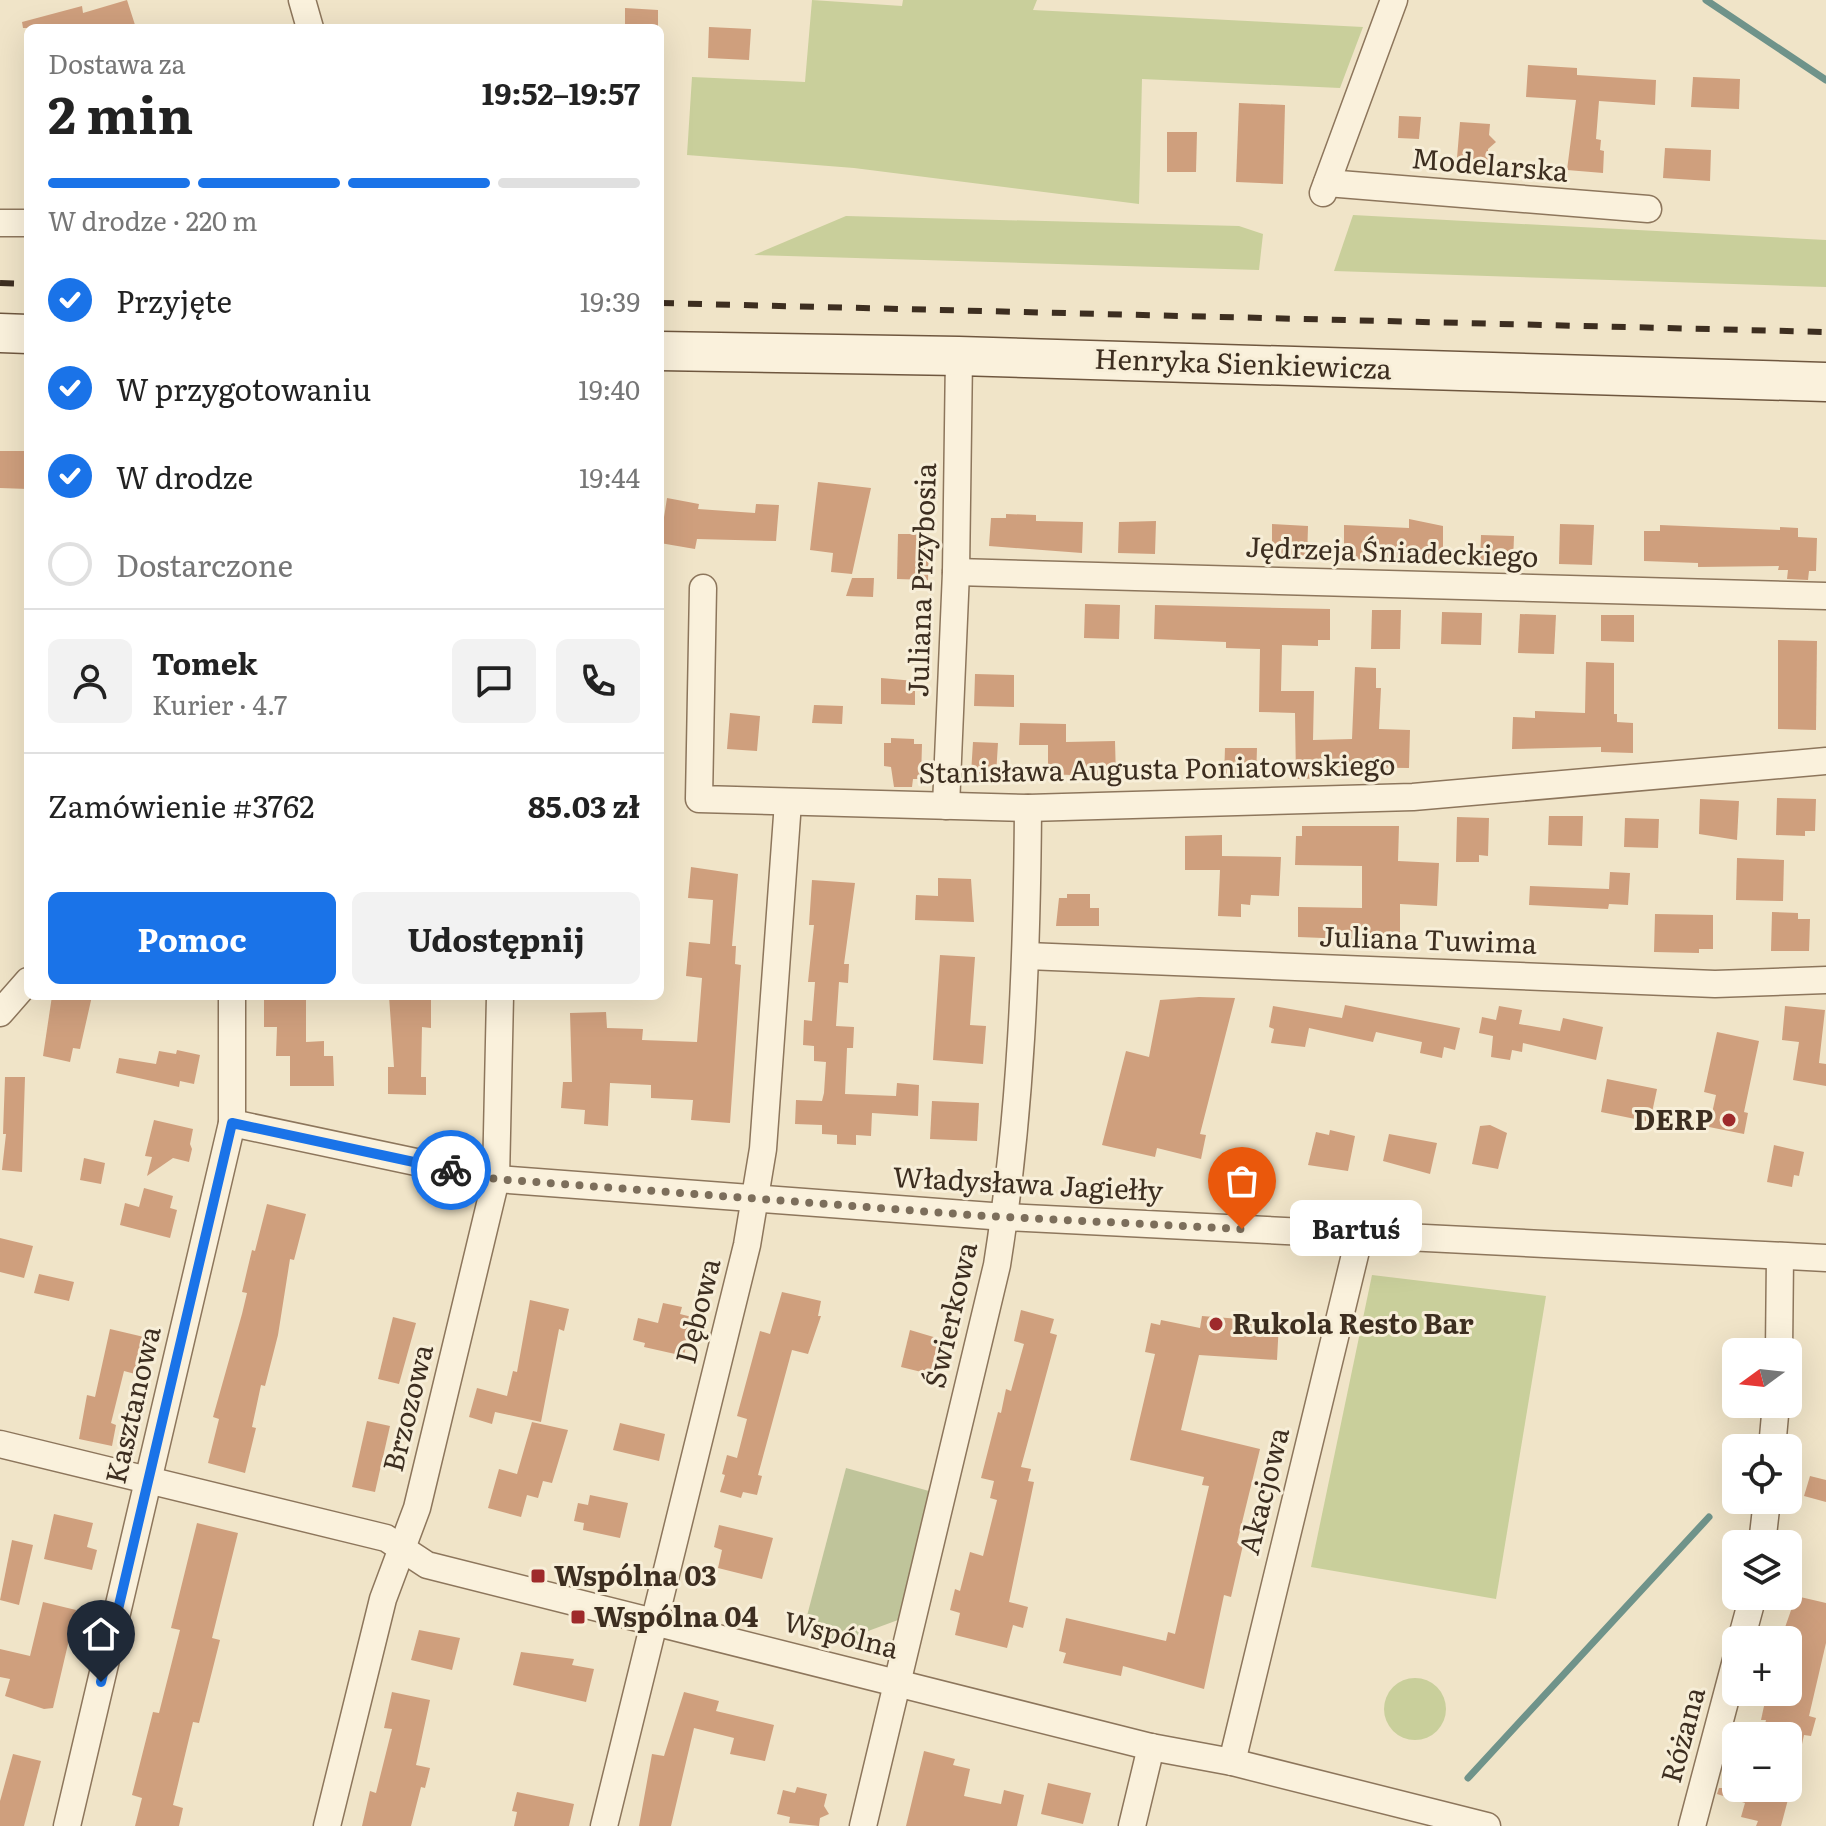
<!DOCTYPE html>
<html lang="pl">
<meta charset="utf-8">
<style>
:root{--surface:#fff;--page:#f2f2f2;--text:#222;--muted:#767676;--line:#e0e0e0;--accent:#1a73e8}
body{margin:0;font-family:Literata,serif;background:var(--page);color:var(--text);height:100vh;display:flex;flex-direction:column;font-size:30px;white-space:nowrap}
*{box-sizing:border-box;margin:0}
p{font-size:26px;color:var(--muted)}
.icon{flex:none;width:44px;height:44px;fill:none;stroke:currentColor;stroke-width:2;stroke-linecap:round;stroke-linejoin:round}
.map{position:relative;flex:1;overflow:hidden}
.side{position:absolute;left:24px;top:24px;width:640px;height:976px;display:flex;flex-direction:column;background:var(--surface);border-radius:12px;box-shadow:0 8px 32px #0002}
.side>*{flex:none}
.needle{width:52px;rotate:255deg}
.controls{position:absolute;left:1722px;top:1338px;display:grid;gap:16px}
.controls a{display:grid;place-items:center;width:80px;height:80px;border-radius:12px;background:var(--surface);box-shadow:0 8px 32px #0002;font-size:40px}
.pin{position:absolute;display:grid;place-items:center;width:68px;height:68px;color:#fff;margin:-82px -34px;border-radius:50% 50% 50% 0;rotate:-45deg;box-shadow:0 0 8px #0007}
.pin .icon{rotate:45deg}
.courier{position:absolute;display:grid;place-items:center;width:80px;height:80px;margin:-40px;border:6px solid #1a73e8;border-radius:50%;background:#fff;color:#222;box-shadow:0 2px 10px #0007}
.bubble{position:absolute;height:56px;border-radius:12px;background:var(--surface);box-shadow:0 8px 32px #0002;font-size:26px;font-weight:700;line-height:56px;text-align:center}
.overview em{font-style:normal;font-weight:700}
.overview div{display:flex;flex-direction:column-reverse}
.overview{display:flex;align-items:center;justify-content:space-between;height:136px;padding:0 24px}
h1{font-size:52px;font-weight:700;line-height:60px}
.bar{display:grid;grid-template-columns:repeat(4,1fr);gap:12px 8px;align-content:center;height:96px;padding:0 24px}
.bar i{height:10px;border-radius:6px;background:var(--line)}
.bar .active{background:var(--accent)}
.bar p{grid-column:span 4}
.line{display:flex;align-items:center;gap:20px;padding:0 24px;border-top:2px solid var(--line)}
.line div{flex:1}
.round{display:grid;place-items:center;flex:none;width:84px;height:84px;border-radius:12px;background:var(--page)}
ol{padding:0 24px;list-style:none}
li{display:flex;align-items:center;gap:24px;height:88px}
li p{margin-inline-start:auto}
li .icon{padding:8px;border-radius:50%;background:var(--accent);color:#fff;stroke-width:4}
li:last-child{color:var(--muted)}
li i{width:44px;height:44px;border:4px solid var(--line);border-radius:50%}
.button{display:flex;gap:16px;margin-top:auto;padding:16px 24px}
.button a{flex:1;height:92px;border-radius:12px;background:var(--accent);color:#fff;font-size:32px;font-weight:700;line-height:92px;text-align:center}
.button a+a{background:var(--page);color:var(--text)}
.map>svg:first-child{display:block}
.green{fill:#c9cf9b}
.cemetery{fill:#bfc49a}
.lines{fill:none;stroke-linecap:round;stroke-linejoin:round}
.stream{stroke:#6f938a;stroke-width:7}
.building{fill:#cf9f7d}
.minor-casing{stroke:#8d765c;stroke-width:29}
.secondary-casing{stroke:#6f573f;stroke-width:41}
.minor{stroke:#faf1dc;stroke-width:26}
.secondary{stroke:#faf1dc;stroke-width:38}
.rail{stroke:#3d2e20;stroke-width:6;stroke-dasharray:14 14;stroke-linecap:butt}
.done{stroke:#7c6e5b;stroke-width:8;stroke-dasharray:0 14.4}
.route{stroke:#1a73e8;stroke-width:10}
.poi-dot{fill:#9e2a2b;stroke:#f7eed8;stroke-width:3}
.labels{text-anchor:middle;stroke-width:6;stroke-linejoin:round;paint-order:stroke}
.street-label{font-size:28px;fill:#3d2e20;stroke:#f7eed8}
.poi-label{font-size:28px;font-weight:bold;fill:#3d2e20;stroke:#f7eed8;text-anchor:start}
</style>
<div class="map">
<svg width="1826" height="1826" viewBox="0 0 1826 1826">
<rect width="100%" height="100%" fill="#f0e4c8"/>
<g class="green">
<path d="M812,0L902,6L903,0H1037L1033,10L1363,27L1340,88L1142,79L1139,204L854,168L687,155L692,77L805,82Z"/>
<path d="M1353,215L1826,240V287L1334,271Z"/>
<path d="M846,216L1239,226L1263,234L1259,270L754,255Z"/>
<path d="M1372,1275L1546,1296L1496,1599L1311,1567Z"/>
<circle cx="1415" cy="1709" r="31"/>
</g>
<path class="cemetery" d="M846,1468L929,1491L898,1620L841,1641L803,1631Z"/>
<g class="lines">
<g class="stream">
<path d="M1706,0L1826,80"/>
<path d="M1468,1778L1709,1517"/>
</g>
</g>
<g class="building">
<path d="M127,0L136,28H23L22,22L82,6L83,13Z"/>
<path d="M625,8L658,10V28L625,27Z"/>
<path d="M709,27L751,29L749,60L708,58Z"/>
<path d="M1528,65L1577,68V75L1656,80L1655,105L1599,101L1596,139L1601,140L1600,150L1604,151L1603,173L1567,170L1576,100L1526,97Z"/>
<path d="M1693,77L1740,79L1739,109L1691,107Z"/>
<path d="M1239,103L1285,105L1283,184L1236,182Z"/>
<path d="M1399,116L1421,117L1419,139L1398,138Z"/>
<path d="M1460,122L1490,124L1489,135L1496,142L1488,149V160L1457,158Z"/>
<path d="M1167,132H1197L1196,172H1167Z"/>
<path d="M1665,148L1711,150L1710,181L1663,178Z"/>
<path d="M0,451H28V489L0,488Z"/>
<path d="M818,482L871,488L852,574L831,572L833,553L810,550Z"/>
<path d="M667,498L699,504L698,509L755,513L756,504L779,505L776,541L697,539L695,549L660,543Z"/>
<path d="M1006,514L1036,515V521L1083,522L1082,553L989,546L991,518H1006Z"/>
<path d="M1409,519L1443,526V561L1344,559V525L1409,528Z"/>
<path d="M1156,521L1155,554L1118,553L1119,522Z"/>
<path d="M1272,524L1308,526L1307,558H1272Z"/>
<path d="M1560,524L1594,525L1592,565L1559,564Z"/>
<path d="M1660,525L1780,530V527L1798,528V537L1817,538L1816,571H1809L1808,580L1787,579L1788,570H1778L1779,566L1698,567V563L1644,561V531H1660Z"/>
<path d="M898,534H929L928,580L897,579Z"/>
<path d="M1481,535L1514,536L1513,563L1480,562Z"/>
<path d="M852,578H874L873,597L846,596Z"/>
<path d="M1085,604L1120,605L1119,639L1084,638Z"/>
<path d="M1155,605L1330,609V640H1318V646L1282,645L1281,691H1314L1313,740L1352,739L1355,667L1376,668V688H1381L1379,729L1410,730L1409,768L1332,767V778L1296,779L1295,713L1259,712L1260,649L1226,648V642L1154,639Z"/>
<path d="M1372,610H1401L1400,649H1371Z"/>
<path d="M1442,612L1482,613L1481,645L1441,644Z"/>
<path d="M1520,614L1556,615L1554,654L1518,653Z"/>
<path d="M1601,615H1634V642L1601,641Z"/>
<path d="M1778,640L1817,641L1816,730L1778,729Z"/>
<path d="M1586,662L1614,663V714H1617V722L1633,723V753L1601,752V747L1512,749L1513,717L1535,718V711L1585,713Z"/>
<path d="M975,674L1014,675V707L974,706Z"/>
<path d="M881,678L915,681V705L881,704Z"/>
<path d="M814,705L843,706L842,724L812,723Z"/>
<path d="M730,713L760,716L757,751L727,749Z"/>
<path d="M1020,723L1066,724V742L1115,741L1116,777L1048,774V745H1019Z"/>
<path d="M891,738L914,739V744H922L921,779H913L912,787H894L891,767L884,766V743H891Z"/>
<path d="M973,742L998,743L996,775L971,774Z"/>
<path d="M1225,748H1257L1256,779L1224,778Z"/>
<path d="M1777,798L1816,799L1815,831H1805V836L1776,835Z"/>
<path d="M1700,799L1739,801L1737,840L1699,834Z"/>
<path d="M1549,816H1583L1582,846L1548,845Z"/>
<path d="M1457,817L1489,818L1488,856L1479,855V862H1456Z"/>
<path d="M1625,818L1659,819L1658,848L1624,847Z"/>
<path d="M1302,826H1399L1398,861L1439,863L1437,906L1400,904V941L1298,937V907L1362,908V866L1295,865L1296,836H1302Z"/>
<path d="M1222,835V856L1281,857L1279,896L1251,895L1250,905L1241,904V917L1218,916L1220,870H1185V836Z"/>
<path d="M1737,858L1784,860L1783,901L1736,900Z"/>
<path d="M691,867L738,874L732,946H736L735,964L741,965L730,1123L691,1120L693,1100L651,1098V1085L610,1083L608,1126L584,1124L585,1110L561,1108L563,1082H572L570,1013L606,1012L607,1028L643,1029L642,1040L697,1042L702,978L686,976L689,942L710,944L713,900L688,898Z"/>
<path d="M1610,872L1630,873L1628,905L1609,904L1608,909L1529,905L1530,886L1609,889Z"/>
<path d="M938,878L971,879L974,922L915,920L916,895L938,896Z"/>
<path d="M812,880L855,883L844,964H849L848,983L839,982L836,1026L854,1027L853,1048H847L845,1094L896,1096L897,1083L919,1085L918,1116L872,1113L871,1136L856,1135V1145L837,1144V1135L822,1134V1125L795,1124L796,1100L822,1101L824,1093L826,1062L814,1061V1046L803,1045L804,1020L812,1021L815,982H808L814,925H809Z"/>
<path d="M1067,894H1090V908H1099V926H1056L1059,898H1067Z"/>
<path d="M1772,912L1798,913V919H1810L1809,951H1771Z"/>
<path d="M1655,914L1713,915V949H1699V953L1654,952Z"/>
<path d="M940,955L975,957L970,1025L986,1026L983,1064L933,1060Z"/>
<path d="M52,996H92L80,1049L73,1048L70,1062L43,1056Z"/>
<path d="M264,996H306V1042L324,1041V1056H333L334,1086H290V1056H276L277,1027H264Z"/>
<path d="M389,996H431V1028L422,1027L421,1077H426V1095L388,1094V1067H394Z"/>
<path d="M1199,997L1235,998L1200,1134L1206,1135L1201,1159L1157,1148L1155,1157L1102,1145L1126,1051L1149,1057L1160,1000Z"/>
<path d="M1345,1005L1460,1028L1455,1050L1444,1047L1442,1058L1420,1053L1422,1042L1376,1032L1373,1042L1309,1028L1305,1047L1271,1043L1274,1029L1269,1027L1273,1006L1342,1018Z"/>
<path d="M1499,1006L1522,1010L1519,1024L1560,1031L1563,1018L1603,1027L1596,1060L1523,1043L1522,1052L1512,1050L1510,1060L1491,1057L1493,1036L1479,1033L1482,1017L1496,1020Z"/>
<path d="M1785,1006L1825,1010L1819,1063L1826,1064V1086L1793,1080L1799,1042L1782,1040Z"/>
<path d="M1717,1032L1759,1041L1744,1112L1748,1113L1744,1134L1709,1127L1716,1095L1704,1092Z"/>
<path d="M177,1050L200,1055L194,1084L180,1081L179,1087L116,1073L119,1058L156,1064L159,1051L176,1054Z"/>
<path d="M5,1077H25L22,1172L2,1170L6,1134H3Z"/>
<path d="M1607,1079L1657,1089L1650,1122L1601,1112Z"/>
<path d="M932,1101L979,1103L977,1141L930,1139Z"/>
<path d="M154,1120L193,1129L190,1144L192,1149L189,1162L173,1158L147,1176L152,1157L145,1156Z"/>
<path d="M1490,1125L1507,1133L1498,1169L1472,1164L1480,1126Z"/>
<path d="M1330,1130L1355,1136L1348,1171L1308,1165L1316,1132L1329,1135Z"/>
<path d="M1389,1134L1437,1143L1430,1174L1383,1161Z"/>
<path d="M1774,1145L1804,1152L1799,1176L1794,1175L1792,1187L1767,1182Z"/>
<path d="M84,1158L105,1163L101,1184L80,1180Z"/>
<path d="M144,1188L173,1196L170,1208L177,1210L170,1238L120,1225L125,1203L139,1207Z"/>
<path d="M267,1204L306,1214L294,1260L290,1259L278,1335L265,1386L261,1385L252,1427L256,1428L245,1473L208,1463L219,1419L213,1417L242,1314L247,1293L242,1292L252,1250L255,1251Z"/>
<path d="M0,1238L33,1246L24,1278L0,1272Z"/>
<path d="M39,1274L74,1282L69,1301L34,1293Z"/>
<path d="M782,1292L821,1301L818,1316H821L808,1354L792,1350L758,1475L762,1476L757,1495L743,1492L741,1498L720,1492L725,1475L722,1474L727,1455L737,1458L747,1419L737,1416L760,1331L770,1334Z"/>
<path d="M530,1300L569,1309L564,1331L559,1329L541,1422L495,1412L492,1424L469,1417L477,1388L507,1396L513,1371L517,1372Z"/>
<path d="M663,1303L682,1307L680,1314L692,1317L684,1356L644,1347L645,1343L633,1340L638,1318L658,1323Z"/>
<path d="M1021,1310L1054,1319L1050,1333L1057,1335L1021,1467L1031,1469L1028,1481L1034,1482L1009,1602L1028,1607L1023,1628L1013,1625L1007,1648L955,1635L960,1613L950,1610L955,1589L960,1591L970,1552L983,1556L997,1500L990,1498L994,1481L981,1478L998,1412L1001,1413L1006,1389L1011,1391L1024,1344L1014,1341Z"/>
<path d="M1202,1316L1279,1322L1277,1360L1199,1355L1181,1430L1260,1449L1237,1543L1243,1545L1231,1597L1224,1595L1204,1689L1123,1666L1121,1676L1063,1663L1066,1653L1059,1651L1066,1618L1166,1641L1168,1632L1175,1634L1209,1486L1202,1485L1204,1477L1130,1460L1155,1354L1145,1352L1151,1323L1160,1325L1161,1320L1200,1328Z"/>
<path d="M393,1317L416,1323L399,1384L378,1379Z"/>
<path d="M110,1329L144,1337L139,1375L124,1371L111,1423L116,1425L112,1446L79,1439L87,1395L95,1397Z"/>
<path d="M910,1330L947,1341L938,1376L901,1367Z"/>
<path d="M367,1421L390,1426L375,1492L352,1487Z"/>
<path d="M532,1422L568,1430L552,1483L543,1481L538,1498L527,1495L521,1517L488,1508L499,1469L517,1474Z"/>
<path d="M620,1423L665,1434L659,1461L613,1450Z"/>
<path d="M1810,1476L1826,1480V1502L1804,1496Z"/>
<path d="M590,1495L628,1503L620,1538L583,1530L584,1523L574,1521L578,1503L588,1505Z"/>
<path d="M54,1514L93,1523L87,1547L97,1550L92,1570L44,1559Z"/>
<path d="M197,1523L238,1533L212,1638L220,1640L199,1723L193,1722L173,1805L183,1808L179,1826H135L142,1798L132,1795L153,1712L159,1713L180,1630L171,1628Z"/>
<path d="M719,1525L773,1538L762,1579L718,1568L722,1550L714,1547Z"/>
<path d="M12,1540L33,1545L19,1605L0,1600Z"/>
<path d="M1796,1596L1826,1603V1643L1809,1716L1816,1718L1811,1736L1804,1735L1796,1772L1788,1771V1736H1762L1766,1720H1761L1767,1692H1788V1640L1782,1636Z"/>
<path d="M43,1602L76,1610L53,1708L44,1709L5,1696L10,1679L0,1677V1649L30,1656Z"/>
<path d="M419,1630L460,1638L452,1670L411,1660Z"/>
<path d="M521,1652L574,1659L572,1665L594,1669L586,1702L513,1685Z"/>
<path d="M392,1692L430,1700L416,1765L430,1768L425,1788L421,1787L411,1826H362L370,1791L376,1793L392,1729L384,1728Z"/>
<path d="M684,1692L719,1701L716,1711L774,1725L765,1761L730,1754L734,1738L694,1728L671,1826H639L652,1754L664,1756Z"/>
<path d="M924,1751L955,1759L953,1765L970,1769L964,1796L1001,1804L1004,1790L1024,1795L1017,1826H906Z"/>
<path d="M13,1754L41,1761L24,1826H0V1801Z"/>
<path d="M1048,1783L1091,1793L1083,1824L1041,1814Z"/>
<path d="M797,1787L827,1794L824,1806L829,1814L820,1818L819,1826L789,1823L790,1817L777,1814L783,1790L795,1793Z"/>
<path d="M1719,1788H1791L1781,1826H1756L1758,1821L1741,1817L1745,1803L1717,1794Z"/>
<path d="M517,1792L574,1804L569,1826H514L517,1812L512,1811Z"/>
</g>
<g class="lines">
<defs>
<g id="minor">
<path d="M302,0L310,28"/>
<path d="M1327,183L1648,209"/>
<path d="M1323,193L1394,0"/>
<path d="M0,223H28"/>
<path d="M956,572L1826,596"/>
<path d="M703,588L699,799L1028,808L1413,797L1826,761"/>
<path d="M946,806L956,572L959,356"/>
<path d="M1027,956L1715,984L1826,980"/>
<path d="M0,1013L28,981"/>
<path d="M232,1123L496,1179L1005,1217L1826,1258"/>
<path d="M1779,1352L1780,1256"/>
<path d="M0,1444L386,1538L427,1565L1151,1747L1232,1762L1487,1826"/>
<path d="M1772,1448L1776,1404"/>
<path d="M1762,1544L1767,1500"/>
<path d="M1741,1640L1753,1596"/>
<path d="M1232,1762L1360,1234"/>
<path d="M67,1826L232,1123V996"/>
<path d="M327,1826L383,1599L417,1508L496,1179L500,996"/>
<path d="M604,1826L747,1245L763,1149L788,802"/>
<path d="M863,1826L997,1265C1021,1114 1027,961 1028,808"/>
<path d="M1132,1826L1151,1747"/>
<path d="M1692,1826L1736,1660"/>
</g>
<g id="secondary">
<path d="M0,333L28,334"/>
<path d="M660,351L959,356L1826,382"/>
</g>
</defs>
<use href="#minor" class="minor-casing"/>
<use href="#secondary" class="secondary-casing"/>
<use href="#minor" class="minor"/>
<use href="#secondary" class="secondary"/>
<g class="rail">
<path d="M0,283L28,284"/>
<path d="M660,303L1826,332"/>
</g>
</g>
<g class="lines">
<path class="done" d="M451,1170L496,1179L985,1216L1242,1229"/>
<path class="route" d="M101,1682L232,1123L451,1170"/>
</g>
<g class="poi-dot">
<circle cx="1729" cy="1120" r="8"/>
<circle cx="1216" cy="1324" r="8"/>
<rect x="530" y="1568" width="16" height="16" rx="4"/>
<rect x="570" y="1609" width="16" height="16" rx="4"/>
</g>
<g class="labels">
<g class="street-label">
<text transform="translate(1490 165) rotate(5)" y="10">Modelarska</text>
<text transform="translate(1243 364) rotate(2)" y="10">Henryka Sienkiewicza</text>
<text transform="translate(1392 552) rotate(2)" y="10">Jędrzeja Śniadeckiego</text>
<text transform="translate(922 580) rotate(-88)" y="10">Juliana Przybosia</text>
<text transform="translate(1157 769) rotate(-1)" y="10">Stanisława Augusta Poniatowskiego</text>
<text transform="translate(1428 940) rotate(2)" y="10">Juliana Tuwima</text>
<text transform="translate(1028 1184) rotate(3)" y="10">Władysława Jagiełły</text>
<text transform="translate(698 1311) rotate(-76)" y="10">Dębowa</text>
<text transform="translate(951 1315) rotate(-77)" y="10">Świerkowa</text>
<text transform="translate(133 1405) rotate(-77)" y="10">Kasztanowa</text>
<text transform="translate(408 1408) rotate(-76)" y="10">Brzozowa</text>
<text transform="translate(1264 1491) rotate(-76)" y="10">Akacjowa</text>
<text transform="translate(841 1635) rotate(14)" y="10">Wspólna</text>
<text transform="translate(1683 1735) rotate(-75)" y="10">Różana</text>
</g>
<g class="poi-label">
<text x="1713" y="1130" text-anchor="end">DERP</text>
<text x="1232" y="1334">Rukola Resto Bar</text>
<text x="554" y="1586">Wspólna 03</text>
<text x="594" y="1627">Wspólna 04</text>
</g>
</g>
</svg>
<div class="controls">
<a><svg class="needle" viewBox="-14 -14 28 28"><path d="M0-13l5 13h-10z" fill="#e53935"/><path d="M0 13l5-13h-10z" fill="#767676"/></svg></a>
<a><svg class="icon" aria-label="locate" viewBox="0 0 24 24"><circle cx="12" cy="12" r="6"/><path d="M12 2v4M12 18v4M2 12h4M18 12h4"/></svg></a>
<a><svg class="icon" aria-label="layers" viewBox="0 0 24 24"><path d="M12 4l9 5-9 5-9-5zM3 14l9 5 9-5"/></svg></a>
<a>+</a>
<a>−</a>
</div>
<div class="pin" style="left:1242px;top:1229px;background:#ea580c"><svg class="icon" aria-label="bag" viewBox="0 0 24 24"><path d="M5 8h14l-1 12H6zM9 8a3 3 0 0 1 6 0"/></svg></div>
<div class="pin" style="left:101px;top:1682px;background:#1f2937"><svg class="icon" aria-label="home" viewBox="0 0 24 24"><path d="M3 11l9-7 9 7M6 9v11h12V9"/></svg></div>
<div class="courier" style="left:451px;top:1170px"><svg class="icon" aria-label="bike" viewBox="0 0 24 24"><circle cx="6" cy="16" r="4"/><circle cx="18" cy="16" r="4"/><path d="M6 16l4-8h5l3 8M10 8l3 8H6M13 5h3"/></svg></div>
<div class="bubble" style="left:1290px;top:1200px;width:132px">Bartuś</div>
<section class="side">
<div class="overview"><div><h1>2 min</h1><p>Dostawa za</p></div><em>19:52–19:57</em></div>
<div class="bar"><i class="active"></i><i class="active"></i><i class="active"></i><i></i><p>W drodze · 220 m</p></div>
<ol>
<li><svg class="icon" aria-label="check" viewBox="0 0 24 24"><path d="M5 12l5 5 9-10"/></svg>Przyjęte<p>19:39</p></li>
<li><svg class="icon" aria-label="check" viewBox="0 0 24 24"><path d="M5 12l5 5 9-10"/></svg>W przygotowaniu<p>19:40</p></li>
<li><svg class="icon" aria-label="check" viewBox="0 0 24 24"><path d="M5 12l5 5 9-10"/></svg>W drodze<p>19:44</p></li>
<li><i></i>Dostarczone</li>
</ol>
<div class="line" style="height:144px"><a class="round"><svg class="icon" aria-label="person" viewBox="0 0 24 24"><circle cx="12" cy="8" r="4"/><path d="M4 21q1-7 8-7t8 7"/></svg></a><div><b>Tomek</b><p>Kurier · 4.7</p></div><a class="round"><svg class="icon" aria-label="chat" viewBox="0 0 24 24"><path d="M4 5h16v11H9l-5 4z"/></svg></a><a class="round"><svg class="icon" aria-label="phone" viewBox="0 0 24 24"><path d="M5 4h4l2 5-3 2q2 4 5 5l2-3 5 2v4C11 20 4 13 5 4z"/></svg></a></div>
<div class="line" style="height:104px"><div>Zamówienie #3762</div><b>85.03 zł</b></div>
<div class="button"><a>Pomoc</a><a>Udostępnij</a></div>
</section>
</div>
